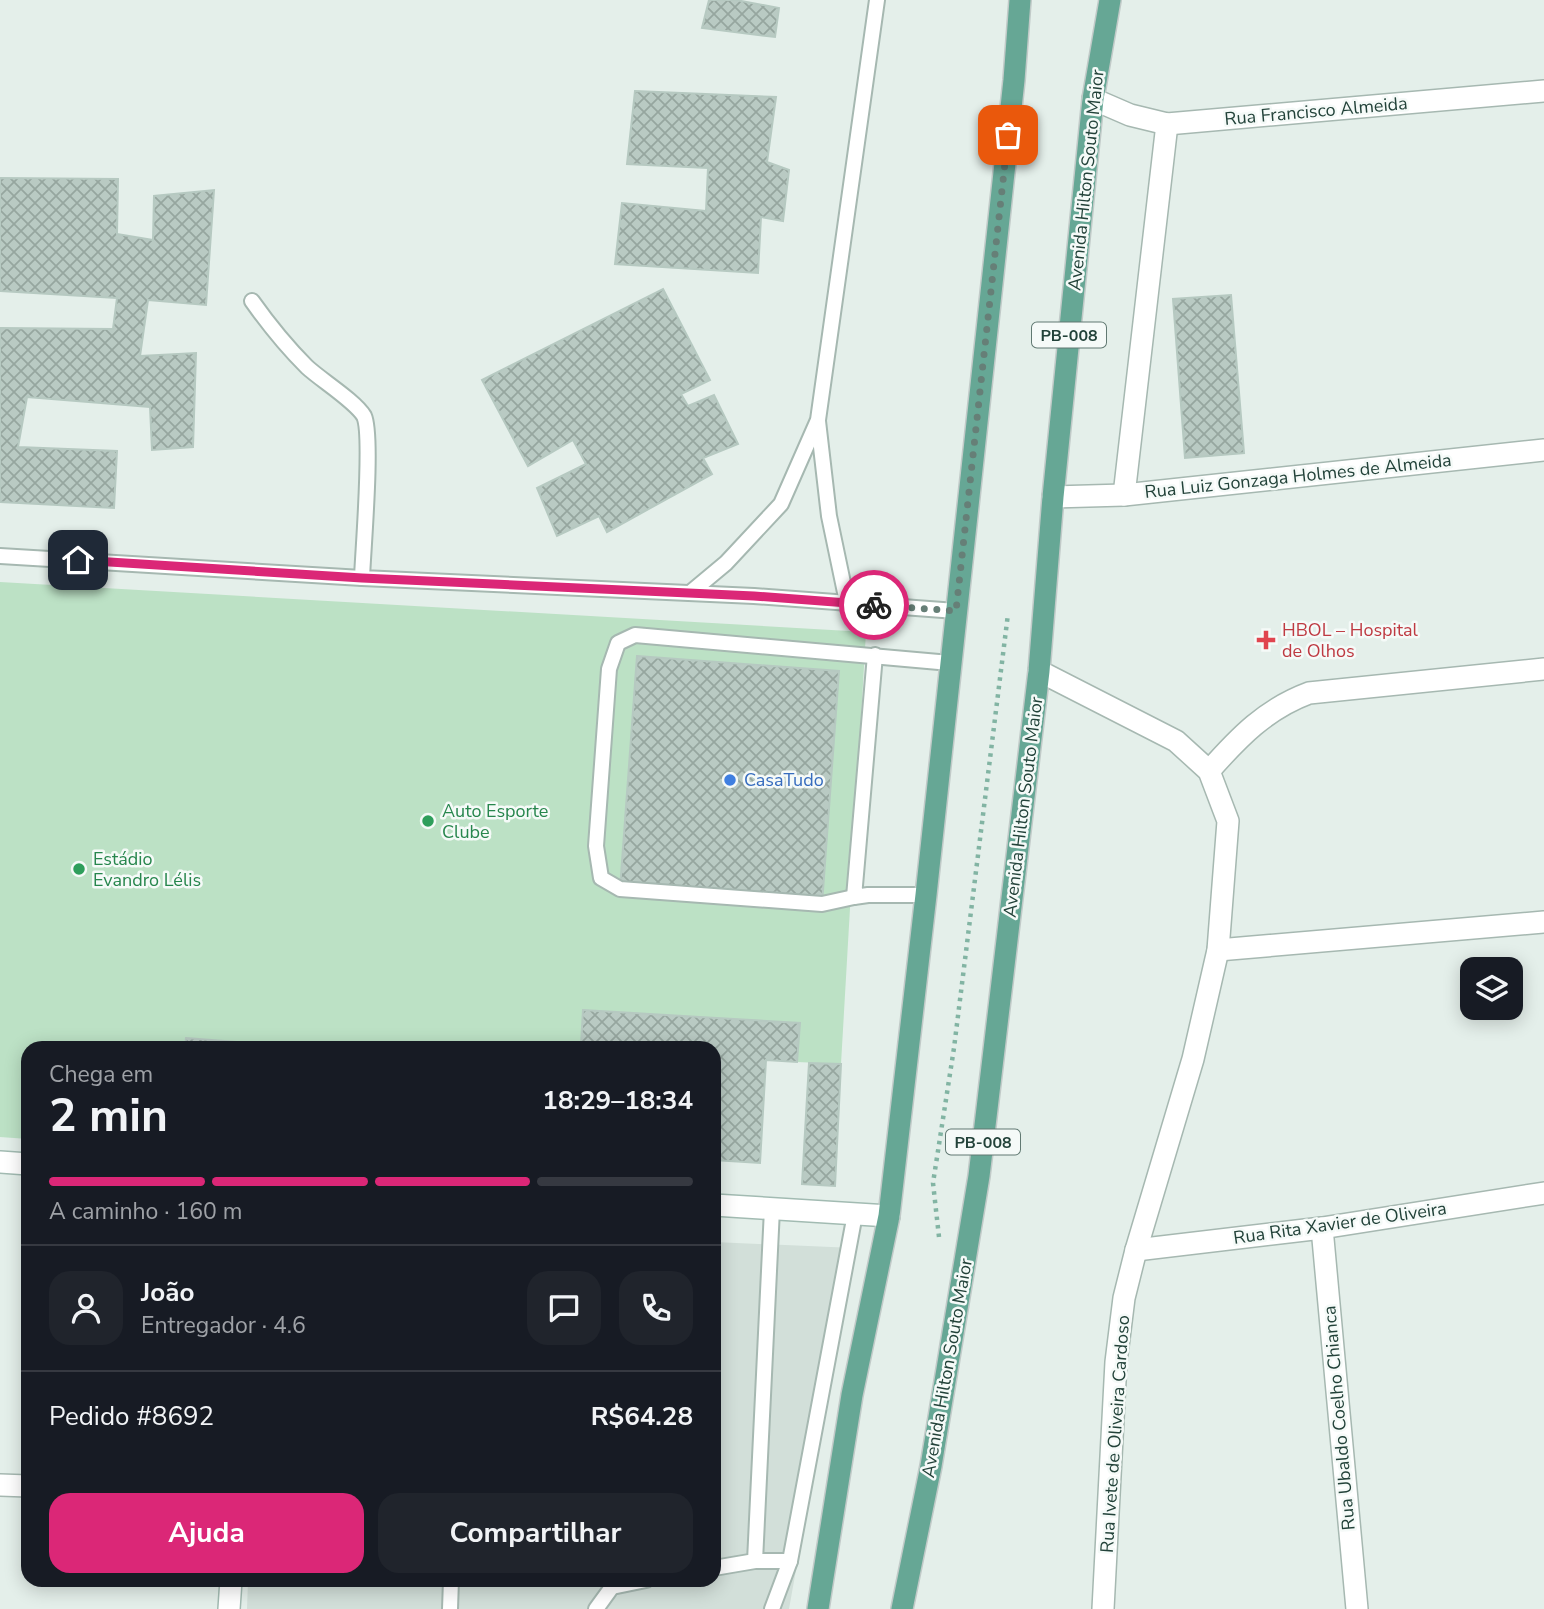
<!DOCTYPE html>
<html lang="pt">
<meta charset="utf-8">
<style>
:root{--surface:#171b24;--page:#20242c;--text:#f1f3f6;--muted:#9ea1a6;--line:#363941;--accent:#db2777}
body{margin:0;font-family:"Nunito Sans",sans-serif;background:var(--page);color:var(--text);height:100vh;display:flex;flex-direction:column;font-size:26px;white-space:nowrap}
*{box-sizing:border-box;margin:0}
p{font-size:23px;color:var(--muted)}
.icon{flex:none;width:38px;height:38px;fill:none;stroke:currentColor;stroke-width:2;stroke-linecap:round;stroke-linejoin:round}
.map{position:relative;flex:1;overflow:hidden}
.sheet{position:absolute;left:21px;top:1041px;width:700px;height:546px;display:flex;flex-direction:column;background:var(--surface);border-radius:21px;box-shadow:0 4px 18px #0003}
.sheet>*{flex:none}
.buttons{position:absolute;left:1460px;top:957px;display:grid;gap:14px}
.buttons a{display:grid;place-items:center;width:63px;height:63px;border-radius:14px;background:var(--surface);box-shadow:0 4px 18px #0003;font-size:35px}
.pin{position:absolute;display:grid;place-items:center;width:60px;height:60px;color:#fff;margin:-30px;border-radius:14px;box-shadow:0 4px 10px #0006}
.courier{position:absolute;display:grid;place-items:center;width:70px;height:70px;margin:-35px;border:5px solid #db2777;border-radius:50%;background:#fff;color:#222;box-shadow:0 2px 9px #0007}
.overview em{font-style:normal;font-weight:700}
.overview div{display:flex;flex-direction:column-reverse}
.overview{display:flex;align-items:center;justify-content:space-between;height:119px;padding:0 28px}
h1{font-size:46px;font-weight:700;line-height:52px}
.bar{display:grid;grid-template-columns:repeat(4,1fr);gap:10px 7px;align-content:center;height:84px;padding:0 28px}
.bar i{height:9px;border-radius:5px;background:var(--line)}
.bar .active{background:var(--accent)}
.bar p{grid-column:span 4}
.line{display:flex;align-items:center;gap:18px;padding:0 28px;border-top:2px solid var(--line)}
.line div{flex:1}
.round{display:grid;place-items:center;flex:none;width:74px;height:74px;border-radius:21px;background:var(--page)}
.button{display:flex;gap:14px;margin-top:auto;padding:14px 28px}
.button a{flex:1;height:80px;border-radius:21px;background:var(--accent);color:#fff;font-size:28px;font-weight:700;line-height:80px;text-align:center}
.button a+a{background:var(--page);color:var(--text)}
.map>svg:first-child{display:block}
.built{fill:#d2dfd9}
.pitch{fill:#bce1c5}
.building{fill:url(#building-cross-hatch);stroke:#b6c9c1;stroke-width:2}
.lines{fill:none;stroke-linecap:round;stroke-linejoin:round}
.lane-casing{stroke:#a6b8b1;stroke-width:18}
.street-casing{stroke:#a6b8b1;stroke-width:24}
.secondary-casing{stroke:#a2bbb2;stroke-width:24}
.primary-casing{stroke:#c1cac8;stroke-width:24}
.path{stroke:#82b4a3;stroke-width:4.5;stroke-dasharray:3.5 5;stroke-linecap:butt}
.lane{stroke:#fff;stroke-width:14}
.street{stroke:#fff;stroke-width:21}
.secondary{stroke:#fff;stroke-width:21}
.primary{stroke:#66a795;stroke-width:21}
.done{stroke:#667f77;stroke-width:7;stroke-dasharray:0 12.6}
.route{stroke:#db2777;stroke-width:9}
.health-dot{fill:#e0444e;stroke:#f5faf8;stroke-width:2.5}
.shop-dot{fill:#3f7fe0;stroke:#f5faf8;stroke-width:2.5}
.leisure-dot{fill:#2e9e5b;stroke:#f5faf8;stroke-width:2.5}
.labels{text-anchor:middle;stroke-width:5;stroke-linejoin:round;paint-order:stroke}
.shield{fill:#f5faf8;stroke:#617972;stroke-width:2}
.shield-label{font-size:16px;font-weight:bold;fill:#224239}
.street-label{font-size:18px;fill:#224239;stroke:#f5faf8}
.health-label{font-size:18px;fill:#be3a42;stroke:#f5faf8;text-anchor:start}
.shop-label{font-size:18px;fill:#366cbe;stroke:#f5faf8;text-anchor:start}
.leisure-label{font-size:18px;fill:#27864d;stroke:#f5faf8;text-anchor:start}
</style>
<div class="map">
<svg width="1544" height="1609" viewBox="0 0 1544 1609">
<defs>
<pattern id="building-cross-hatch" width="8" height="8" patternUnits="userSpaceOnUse" patternTransform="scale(1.75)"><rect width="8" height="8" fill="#b9cac3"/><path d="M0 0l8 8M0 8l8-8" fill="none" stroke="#96a69f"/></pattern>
</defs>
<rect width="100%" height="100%" fill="#e4efea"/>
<path class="built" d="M714,1242L854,1248L789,1609H247L248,1580H714Z"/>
<path class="pitch" d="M0,582L866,632L841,1064L797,1062L799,1023L584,1010L581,1045L538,1042L537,1048H28V1139L0,1137Z"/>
<g class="building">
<path d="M709,0H736L779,8L775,37L702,28Z"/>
<path d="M635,91L776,97L767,162L789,170L783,221L761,217L758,273L615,264L622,203L706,211L708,168L627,164Z"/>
<path d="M0,178L118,179L117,234L153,240L154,196L214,190L206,305L148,300L140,356L196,353L193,447L152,450L150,407L27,397L18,447L117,451L114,508L0,502V328L113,329L117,298L0,291Z"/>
<path d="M663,289L710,380L681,394L688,406L714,395L738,444L703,458L712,474L607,532L599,516L557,536L537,488L586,464L573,440L528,466L482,380Z"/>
<path d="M1231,295L1244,453L1185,458L1173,299Z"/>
<path d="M637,656L839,671L822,904L620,889Z"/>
<path d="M583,1010L800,1023L797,1062L766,1060L760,1163L714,1160V1048H618L581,1045Z"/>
<path d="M186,1038L261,1044V1048H185Z"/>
<path d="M809,1063L841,1064L835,1186L802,1184Z"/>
</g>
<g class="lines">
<defs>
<g id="lane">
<path d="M252,301C269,325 286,346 307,367C321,380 355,401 364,416C373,435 363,550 362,578L754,596L956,611"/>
<path d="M818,421L829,516L847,602"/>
<path d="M0,556L362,578"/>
<path d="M690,593L726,563L781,504L818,420L877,0"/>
<path d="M875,655L854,897L868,895H926"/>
<path d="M854,897L822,904L620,889L601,878L596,846L609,669L618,643L635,635L950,663"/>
<path d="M755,1561H790L855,1214"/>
<path d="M714,1568L755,1561L772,1209"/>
<path d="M450,1609L451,1580"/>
<path d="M596,1609L612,1587L646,1580"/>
<path d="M772,1609L790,1561"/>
</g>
<g id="street">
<path d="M1093,99L1130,115L1167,124L1544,91"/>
<path d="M1124,495L1167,124"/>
<path d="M1053,497L1124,495L1544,450"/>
<path d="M1039,671L1176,741L1209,771L1228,821L1218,950L1193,1059L1136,1250L1124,1298L1116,1362L1103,1609"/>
<path d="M1209,771C1239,737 1266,709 1309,693L1544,669"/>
<path d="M1218,950L1544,922"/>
<path d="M1322,1228L1357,1609"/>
<path d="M1136,1250L1322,1228L1544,1193"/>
<path d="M0,1485L28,1486"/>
</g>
<g id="secondary">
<path d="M0,1162L28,1164"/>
<path d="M714,1205L889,1216"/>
<path d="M229,1609L231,1580"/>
</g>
<g id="primary">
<path d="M818,1609L852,1395L889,1216L926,895L1014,80L1020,0"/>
<path d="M902,1609L931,1466L979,1176L1039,671L1053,497L1093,99L1110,0"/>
</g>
</defs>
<use href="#lane" class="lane-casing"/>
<use href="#street" class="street-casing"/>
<use href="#secondary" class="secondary-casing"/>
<use href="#primary" class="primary-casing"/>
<path class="path" d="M939,1237L933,1183L954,1048L1008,614"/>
<use href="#lane" class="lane"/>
<use href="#street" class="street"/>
<use href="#secondary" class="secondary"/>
<use href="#primary" class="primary"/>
</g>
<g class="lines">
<path class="done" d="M874,605L956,611L1008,135"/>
<path class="route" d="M78,560L362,578L754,596L874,605"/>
</g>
<path class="health-dot" d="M1262.5 629.5h7v7h7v7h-7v7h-7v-7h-7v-7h7z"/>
<circle class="shop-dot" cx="730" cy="780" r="7"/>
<g class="leisure-dot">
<circle cx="428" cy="821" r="7"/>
<circle cx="79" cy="869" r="7"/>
</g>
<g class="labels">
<g class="shield">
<rect x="1032" y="322.5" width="74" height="25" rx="5"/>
<rect x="946" y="1129.5" width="74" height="25" rx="5"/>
</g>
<g class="shield-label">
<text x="1069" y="341">PB-008</text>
<text x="983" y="1148">PB-008</text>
</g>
<g class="street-label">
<text transform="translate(1316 111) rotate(-5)" y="6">Rua Francisco Almeida</text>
<text transform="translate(1086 180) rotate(-84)" y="6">Avenida Hilton Souto Maior</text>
<text transform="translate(1298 476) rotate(-6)" y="6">Rua Luiz Gonzaga Holmes de Almeida</text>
<text transform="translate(1023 807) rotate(-83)" y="6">Avenida Hilton Souto Maior</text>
<text transform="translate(1340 1223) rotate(-8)" y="6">Rua Rita Xavier de Oliveira</text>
<text transform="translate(947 1368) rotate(-80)" y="6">Avenida Hilton Souto Maior</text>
<text transform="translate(1339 1418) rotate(-95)" y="6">Rua Ubaldo Coelho Chianca</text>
<text transform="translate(1115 1434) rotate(-86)" y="6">Rua Ivete de Oliveira Cardoso</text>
</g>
<g class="health-label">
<text x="1282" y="636">HBOL – Hospital<tspan x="1282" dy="21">de Olhos</tspan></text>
</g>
<g class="shop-label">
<text x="744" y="786">CasaTudo</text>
</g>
<g class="leisure-label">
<text x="442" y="817">Auto Esporte<tspan x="442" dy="21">Clube</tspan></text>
<text x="93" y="865">Estádio<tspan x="93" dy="21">Evandro Lélis</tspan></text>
</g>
</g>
</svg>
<div class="buttons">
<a><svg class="icon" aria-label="layers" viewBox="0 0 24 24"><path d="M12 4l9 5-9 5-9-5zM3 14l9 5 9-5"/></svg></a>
</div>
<div class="pin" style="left:1008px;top:135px;background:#ea580c"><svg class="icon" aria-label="bag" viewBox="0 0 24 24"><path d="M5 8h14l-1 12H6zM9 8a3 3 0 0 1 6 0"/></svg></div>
<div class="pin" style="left:78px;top:560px;background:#1f2937"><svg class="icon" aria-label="home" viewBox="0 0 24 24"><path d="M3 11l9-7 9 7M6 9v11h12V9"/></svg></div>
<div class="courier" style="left:874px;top:605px"><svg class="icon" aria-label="bike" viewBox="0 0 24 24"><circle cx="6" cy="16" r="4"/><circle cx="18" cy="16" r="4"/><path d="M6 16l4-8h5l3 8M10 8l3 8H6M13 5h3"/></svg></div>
<section class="sheet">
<div class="overview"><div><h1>2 min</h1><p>Chega em</p></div><em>18:29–18:34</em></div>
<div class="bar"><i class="active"></i><i class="active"></i><i class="active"></i><i></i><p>A caminho · 160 m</p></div>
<div class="line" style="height:126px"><a class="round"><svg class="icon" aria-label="person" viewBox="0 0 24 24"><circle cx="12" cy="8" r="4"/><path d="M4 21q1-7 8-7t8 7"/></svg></a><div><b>João</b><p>Entregador · 4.6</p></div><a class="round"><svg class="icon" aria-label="chat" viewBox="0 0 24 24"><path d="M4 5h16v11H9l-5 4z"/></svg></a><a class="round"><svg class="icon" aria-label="phone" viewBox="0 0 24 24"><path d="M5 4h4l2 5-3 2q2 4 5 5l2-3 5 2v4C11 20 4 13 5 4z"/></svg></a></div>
<div class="line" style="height:91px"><div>Pedido #8692</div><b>R$64.28</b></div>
<div class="button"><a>Ajuda</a><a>Compartilhar</a></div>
</section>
</div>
